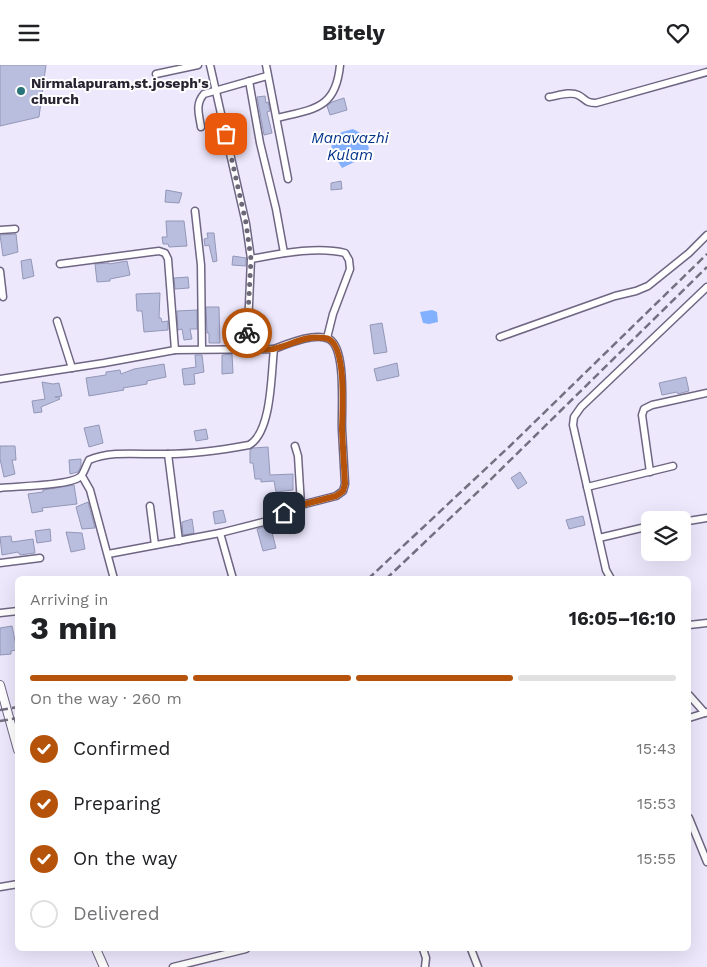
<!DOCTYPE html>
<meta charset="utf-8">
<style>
:root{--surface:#fff;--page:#f6f6f6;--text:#202124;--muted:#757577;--line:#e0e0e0;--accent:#b45309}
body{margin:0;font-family:"Work Sans",sans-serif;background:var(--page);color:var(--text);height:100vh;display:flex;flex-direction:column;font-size:19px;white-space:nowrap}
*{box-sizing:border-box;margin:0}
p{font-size:16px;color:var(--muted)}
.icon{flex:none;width:28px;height:28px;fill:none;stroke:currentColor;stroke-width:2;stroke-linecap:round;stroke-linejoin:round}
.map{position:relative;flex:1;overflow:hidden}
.drawer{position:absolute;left:15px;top:511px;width:676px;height:375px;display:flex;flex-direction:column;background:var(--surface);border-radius:8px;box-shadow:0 5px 20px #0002}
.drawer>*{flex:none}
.fabs{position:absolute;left:641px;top:446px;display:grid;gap:10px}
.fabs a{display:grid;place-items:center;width:50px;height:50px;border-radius:8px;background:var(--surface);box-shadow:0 5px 20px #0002;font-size:25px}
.pin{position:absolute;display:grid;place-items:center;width:42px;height:42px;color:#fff;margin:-21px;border-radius:10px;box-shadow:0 2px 8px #0006}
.courier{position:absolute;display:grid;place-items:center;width:50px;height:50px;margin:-25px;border:4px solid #b45309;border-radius:50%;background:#fff;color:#222;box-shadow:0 1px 6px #0007}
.summary em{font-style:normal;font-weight:700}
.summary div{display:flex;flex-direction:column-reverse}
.summary{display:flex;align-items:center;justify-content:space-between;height:85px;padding:0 15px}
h1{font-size:32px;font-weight:700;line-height:38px}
.bar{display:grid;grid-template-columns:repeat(4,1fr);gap:8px 5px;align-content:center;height:60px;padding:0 15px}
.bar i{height:6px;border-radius:4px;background:var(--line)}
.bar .active{background:var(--accent)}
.bar p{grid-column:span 4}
ol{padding:0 15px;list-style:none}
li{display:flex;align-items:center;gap:15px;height:55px}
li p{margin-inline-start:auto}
li .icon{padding:5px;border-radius:50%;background:var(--accent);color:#fff;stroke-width:4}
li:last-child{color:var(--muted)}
li i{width:28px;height:28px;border:2px solid var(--line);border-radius:50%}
header{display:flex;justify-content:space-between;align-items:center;height:65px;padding:0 15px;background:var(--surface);font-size:22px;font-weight:700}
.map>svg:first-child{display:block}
.water{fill:#84b1ff}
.building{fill:#b9bedf;stroke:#9397b7}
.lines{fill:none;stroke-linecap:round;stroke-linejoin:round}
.minor-casing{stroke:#6f6683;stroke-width:9}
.tertiary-casing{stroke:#6f6683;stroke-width:10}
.minor{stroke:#fff;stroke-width:6}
.tertiary{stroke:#fff;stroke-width:8}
.rail{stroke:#747080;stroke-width:2.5;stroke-dasharray:8 4;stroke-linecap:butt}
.done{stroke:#6d6878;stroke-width:5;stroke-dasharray:0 9}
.route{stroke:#b45309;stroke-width:6}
.poi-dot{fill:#29737a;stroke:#fff;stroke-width:2}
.labels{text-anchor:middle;stroke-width:4;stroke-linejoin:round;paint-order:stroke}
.poi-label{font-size:14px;font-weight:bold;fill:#272330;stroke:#fff;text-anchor:start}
.water-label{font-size:15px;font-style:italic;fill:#003288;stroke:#fff}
</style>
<header><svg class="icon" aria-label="menu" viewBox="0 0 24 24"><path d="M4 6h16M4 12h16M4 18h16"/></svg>Bitely<svg class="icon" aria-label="heart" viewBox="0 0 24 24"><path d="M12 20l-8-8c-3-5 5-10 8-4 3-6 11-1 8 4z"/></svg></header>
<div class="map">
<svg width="707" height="902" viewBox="0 0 707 902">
<rect width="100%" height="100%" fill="#eee8fd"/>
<g class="water">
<path d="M353,64L362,69L369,83L365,92L342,103L332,87L331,73L342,67Z"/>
<path d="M432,245L437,247L438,257L429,259L423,258L420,247Z"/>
</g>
<g class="building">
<path d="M0,0H46L39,52L0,61Z"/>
<path d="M265,31L266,38L268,37L270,46L267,47L272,68L264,70L257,32Z"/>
<path d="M344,33L347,45L330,50L327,41L332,37Z"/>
<path d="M235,53L237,66L230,68L227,55Z"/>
<path d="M341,116L342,124L331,125V118Z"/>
<path d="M166,125L182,128L179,138L165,137Z"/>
<path d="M166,156H184L187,181L169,182L168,179H163L162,172H167Z"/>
<path d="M207,168H214L217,196L213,197L209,180L205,181L204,174L208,173Z"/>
<path d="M16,169L18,187L3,191L0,170Z"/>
<path d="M233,191L246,193V201L232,200Z"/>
<path d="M31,194L34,211L23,214L21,196Z"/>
<path d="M127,196L130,210L110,214V216L97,217L95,199L109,198V199Z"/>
<path d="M188,212L189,223L175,224L174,213Z"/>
<path d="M160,228L159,253H161L162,257L168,256V265L144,267L142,246H137L136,229Z"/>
<path d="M206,242H219L220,278H209V268H207Z"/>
<path d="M197,245V264H190L192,274L184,275L182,264L178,265L177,246Z"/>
<path d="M382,258L387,287L374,289L370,260Z"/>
<path d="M232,289L233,308L222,309V290Z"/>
<path d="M195,290H202L204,307L194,309L195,319L184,320L182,304L196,302Z"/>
<path d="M397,298L399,311L377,316L374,304Z"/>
<path d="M164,299L166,312L147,316V319L123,323L124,325L89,331L86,313L106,310V307L120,305L121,309L134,304Z"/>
<path d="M686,312L689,326L678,329L677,327L662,330L659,318Z"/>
<path d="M42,317L53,319L59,318L62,331L55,332H59L60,334L41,342L42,347L34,348L32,336L45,334Z"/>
<path d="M99,360L103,378L89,382L84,363Z"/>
<path d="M206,364L208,374L196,376L194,366Z"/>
<path d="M0,381H15L16,395H12L15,409L4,412L0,394Z"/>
<path d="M268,382L270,410L293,409V425L276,427L274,416L261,417V414H255L253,398H250V385L253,383Z"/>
<path d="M81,394V401L78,407L70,409L69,395Z"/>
<path d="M520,407L527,418L518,424L511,413Z"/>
<path d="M74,420L77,439L42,443L43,446L32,448L28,429L43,427V425Z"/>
<path d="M88,437L95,463L82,464L76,442Z"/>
<path d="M223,445L226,457L215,459L213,447Z"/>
<path d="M297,448L303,464L290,469L285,453Z"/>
<path d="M583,451L585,460L569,464L566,455Z"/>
<path d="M192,454L194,468L183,470L182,457Z"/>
<path d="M270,460L276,483L263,486L257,464Z"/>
<path d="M50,464L51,476L37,478L35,466Z"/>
<path d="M66,467L82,468L85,484L71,487Z"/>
<path d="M11,471L12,477L33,474L35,488L20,490L18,487L2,490L0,472Z"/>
<path d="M12,561L17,585L11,586V589L0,590V563Z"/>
</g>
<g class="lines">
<defs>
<g id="minor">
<path d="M210,0L246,159L251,194"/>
<path d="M266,0L288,114"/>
<path d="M156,9L198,0"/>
<path d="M249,16L260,78L276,144L284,188"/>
<path d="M549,32C557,31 570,26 578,30C586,34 585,38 596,38L707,7"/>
<path d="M277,53C314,44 336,44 340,0"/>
<path d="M201,62C199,49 195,39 204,29L267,11"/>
<path d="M195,146L201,200L202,284"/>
<path d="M0,165L15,164"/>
<path d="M60,199L151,187L159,186L165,188L168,194L175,285"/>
<path d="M0,206L3,232"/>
<path d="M57,256L72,303"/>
<path d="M500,272L615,231L636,226L648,221L689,188L707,170"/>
<path d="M247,284L251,194C279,189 317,181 345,188L349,195L350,204L333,249L327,273"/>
<path d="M274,284C287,279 315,267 329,274C347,283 341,347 342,365C343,383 344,401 345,419L343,426L336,431L301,440L298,391L295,381"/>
<path d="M0,314L104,298L175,285L274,284C271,309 272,367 249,380C222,385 194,389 167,389C142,390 112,385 89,395C86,400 84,409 80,412C68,421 16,421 0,423"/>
<path d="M168,389L179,476"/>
<path d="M650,407L642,350L644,344L652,340L707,328"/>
<path d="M82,411L90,425L114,514"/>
<path d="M587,422L673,401"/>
<path d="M150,441L155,480"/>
<path d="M682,457L707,453"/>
<path d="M220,468L233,514"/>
<path d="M599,473L650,461"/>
<path d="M108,489L220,468L267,456L301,440"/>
<path d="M0,498L40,493"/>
<path d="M611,514L606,505L573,360L574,352L581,342L707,222"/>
<path d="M0,548L18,546"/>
<path d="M689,560L707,558"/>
<path d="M689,630L705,648L707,647"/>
<path d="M689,653L705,648"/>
<path d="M689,753L707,797"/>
<path d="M0,822L18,819"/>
<path d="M423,884L426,893L425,902"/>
<path d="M471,884L478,902"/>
<path d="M173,902L246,884"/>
</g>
<g id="tertiary">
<path d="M0,620L18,685"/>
<path d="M96,884L104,902"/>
</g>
</defs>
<use href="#minor" class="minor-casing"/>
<use href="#tertiary" class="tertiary-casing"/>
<use href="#minor" class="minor"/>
<use href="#tertiary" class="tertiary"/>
<g class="rail">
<path d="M368,514L511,380L707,189"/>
<path d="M386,514L483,422L707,202"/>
<path d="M0,645L18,642"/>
<path d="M0,656L18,653"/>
</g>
</g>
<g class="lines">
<path class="done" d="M226,69L246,158L251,194L247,268"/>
<path class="route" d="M247,268V284C255,284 265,285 273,284C294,280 301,270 325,273C348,275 342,349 342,365C343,383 344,401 345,419L343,426L336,431L301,440L284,448"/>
</g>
<circle class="poi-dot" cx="21" cy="26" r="5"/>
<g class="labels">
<g class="poi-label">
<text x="31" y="23">Nirmalapuram,st.joseph's<tspan x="31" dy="16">church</tspan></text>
</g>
<g class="water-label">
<text x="350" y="78">Manavazhi<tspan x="350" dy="17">Kulam</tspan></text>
</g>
</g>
</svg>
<div class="fabs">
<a><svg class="icon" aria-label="layers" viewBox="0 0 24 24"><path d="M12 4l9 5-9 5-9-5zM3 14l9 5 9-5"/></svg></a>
</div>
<div class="pin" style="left:226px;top:69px;background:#ea580c"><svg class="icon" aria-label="bag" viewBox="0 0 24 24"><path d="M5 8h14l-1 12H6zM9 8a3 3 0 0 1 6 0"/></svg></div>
<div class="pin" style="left:284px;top:448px;background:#1f2937"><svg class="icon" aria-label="home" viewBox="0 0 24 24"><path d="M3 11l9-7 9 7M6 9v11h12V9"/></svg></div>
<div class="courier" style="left:247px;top:268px"><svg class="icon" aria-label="bike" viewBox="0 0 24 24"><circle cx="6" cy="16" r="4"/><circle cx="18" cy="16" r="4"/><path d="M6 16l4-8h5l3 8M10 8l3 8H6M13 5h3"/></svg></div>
<section class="drawer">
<div class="summary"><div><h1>3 min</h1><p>Arriving in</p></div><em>16:05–16:10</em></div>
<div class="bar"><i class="active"></i><i class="active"></i><i class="active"></i><i></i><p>On the way · 260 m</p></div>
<ol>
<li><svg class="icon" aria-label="check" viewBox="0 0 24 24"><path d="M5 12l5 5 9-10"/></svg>Confirmed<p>15:43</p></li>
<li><svg class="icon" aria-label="check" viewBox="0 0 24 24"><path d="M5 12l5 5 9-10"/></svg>Preparing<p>15:53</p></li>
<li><svg class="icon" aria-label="check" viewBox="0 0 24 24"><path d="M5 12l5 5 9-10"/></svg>On the way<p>15:55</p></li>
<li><i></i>Delivered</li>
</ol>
</section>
</div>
